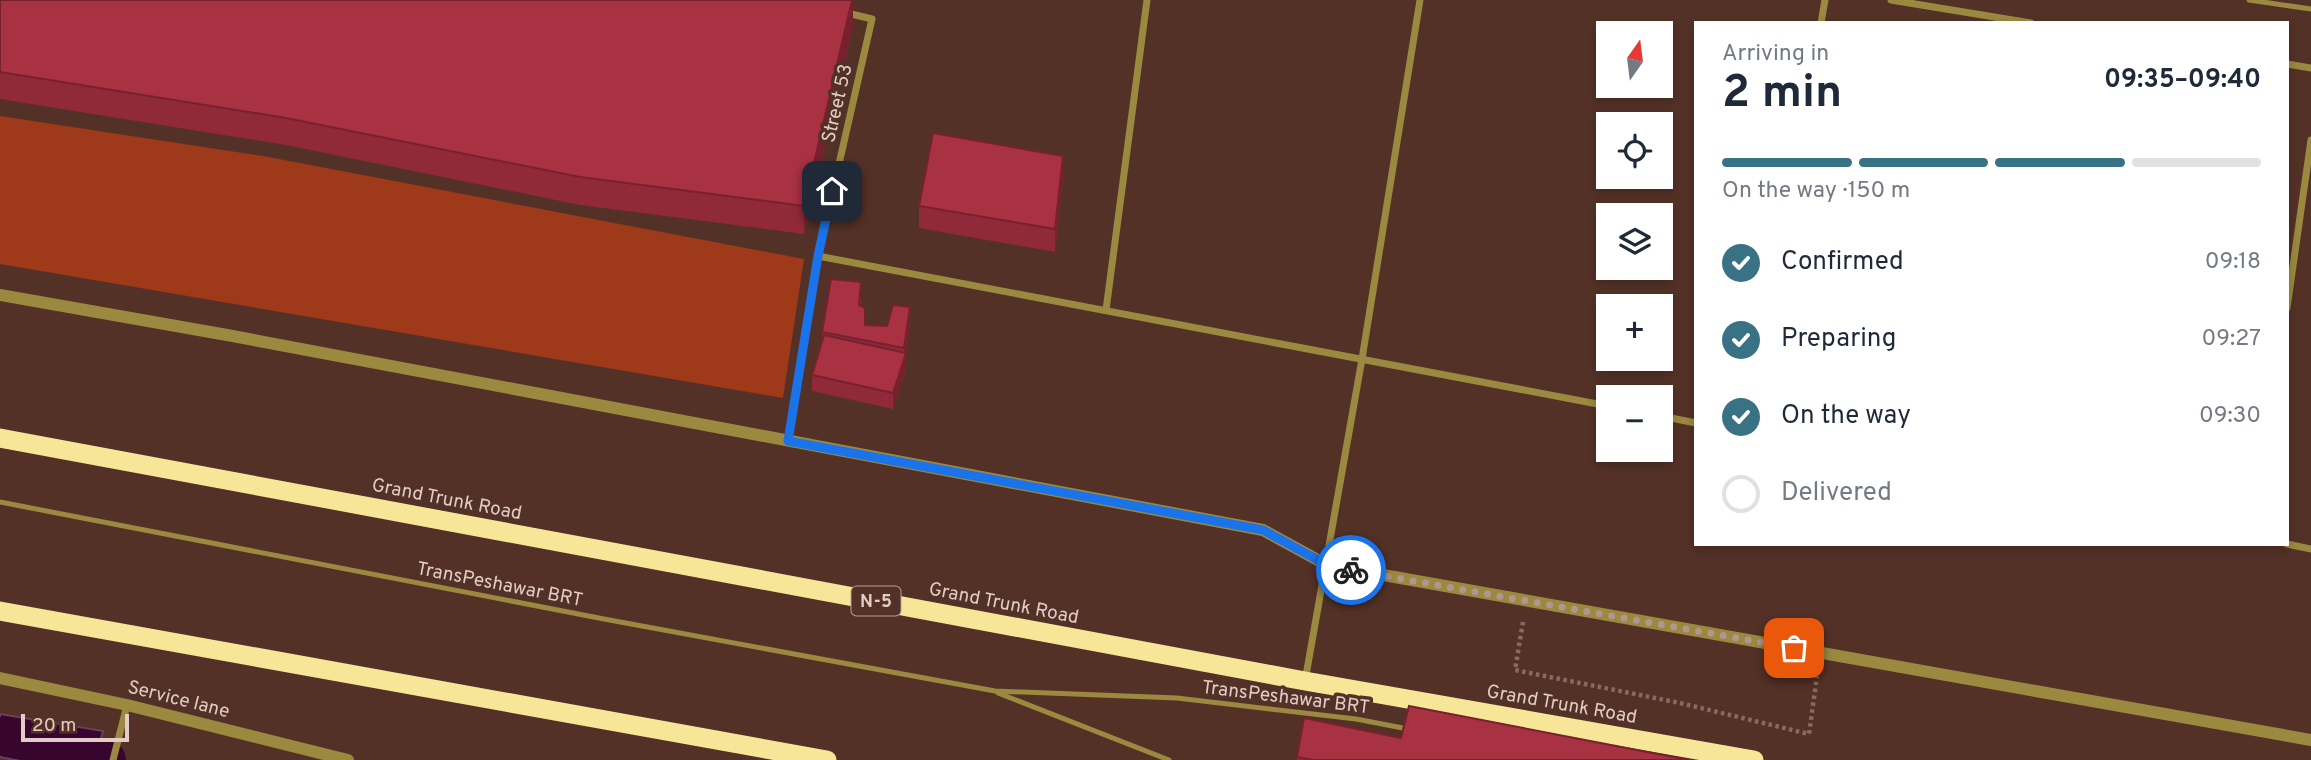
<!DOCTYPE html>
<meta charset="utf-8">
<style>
:root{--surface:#fff;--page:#f6f6f7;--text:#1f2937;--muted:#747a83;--line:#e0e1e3;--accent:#397185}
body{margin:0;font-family:Overpass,sans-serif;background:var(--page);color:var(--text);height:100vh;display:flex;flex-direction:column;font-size:26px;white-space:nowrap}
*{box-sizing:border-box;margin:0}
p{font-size:23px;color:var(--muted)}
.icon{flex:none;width:38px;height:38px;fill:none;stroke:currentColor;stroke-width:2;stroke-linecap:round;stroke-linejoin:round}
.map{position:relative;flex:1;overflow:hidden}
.sheet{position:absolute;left:1694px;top:21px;width:595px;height:525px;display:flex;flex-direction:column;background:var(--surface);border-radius:0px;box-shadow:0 4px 10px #0003}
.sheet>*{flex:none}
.needle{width:46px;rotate:14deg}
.tools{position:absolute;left:1596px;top:21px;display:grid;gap:14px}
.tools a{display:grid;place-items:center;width:77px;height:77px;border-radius:0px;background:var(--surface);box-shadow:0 4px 10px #0003;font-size:35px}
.scale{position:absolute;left:21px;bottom:18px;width:108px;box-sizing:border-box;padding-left:7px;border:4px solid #e2ccc6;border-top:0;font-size:19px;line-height:24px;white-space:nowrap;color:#e2ccc6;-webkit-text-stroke:5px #533127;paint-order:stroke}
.pin{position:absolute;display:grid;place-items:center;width:60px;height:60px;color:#fff;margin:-30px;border-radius:14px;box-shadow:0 4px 10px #0006}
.courier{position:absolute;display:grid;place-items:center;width:70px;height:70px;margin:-35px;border:5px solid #1a73e8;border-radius:50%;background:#fff;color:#222;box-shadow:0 2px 9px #0007}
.headline em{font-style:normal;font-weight:700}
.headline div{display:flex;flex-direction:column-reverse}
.headline{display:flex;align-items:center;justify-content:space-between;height:119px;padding:0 28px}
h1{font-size:46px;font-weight:700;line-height:52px}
.bar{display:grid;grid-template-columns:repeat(4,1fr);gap:10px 7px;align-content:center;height:84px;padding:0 28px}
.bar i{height:9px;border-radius:5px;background:var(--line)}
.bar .selected{background:var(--accent)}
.bar p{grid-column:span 4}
ol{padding:0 28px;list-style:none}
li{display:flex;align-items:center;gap:21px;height:77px}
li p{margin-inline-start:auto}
li .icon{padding:7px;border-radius:50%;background:var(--accent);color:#fff;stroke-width:4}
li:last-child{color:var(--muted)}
li i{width:38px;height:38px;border:4px solid var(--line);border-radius:50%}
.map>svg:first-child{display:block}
.green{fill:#9e391a}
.water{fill:#37052e;stroke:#6a415c;stroke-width:2}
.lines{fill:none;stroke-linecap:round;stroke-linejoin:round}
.canal{stroke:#37052e;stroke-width:38}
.path{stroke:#886a62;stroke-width:4.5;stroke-dasharray:3.5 3.5;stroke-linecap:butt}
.service{stroke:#9a893f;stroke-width:5}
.minor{stroke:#9a893f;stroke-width:7}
.tertiary{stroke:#9a893f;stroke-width:12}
.trunk{stroke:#f8e698;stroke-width:19}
.wall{fill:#902a39}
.shaded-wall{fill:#76222e}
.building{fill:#a83142;stroke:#76222e;stroke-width:2}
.done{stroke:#b0968e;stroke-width:7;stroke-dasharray:0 12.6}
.route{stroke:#1a73e8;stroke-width:9}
.labels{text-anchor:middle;stroke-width:7;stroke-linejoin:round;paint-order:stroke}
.shield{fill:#533127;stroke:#b79e96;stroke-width:2}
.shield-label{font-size:18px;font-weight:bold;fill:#e2ccc6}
.street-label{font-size:19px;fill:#e2ccc6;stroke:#533127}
</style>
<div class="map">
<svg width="2311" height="760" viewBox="0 0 2311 760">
<rect width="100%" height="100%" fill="#533127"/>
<path class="green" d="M0,116L263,156L804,259L783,398L0,264Z"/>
<path class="water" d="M0,714L103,731L95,760H16L0,757Z"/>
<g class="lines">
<path class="canal" d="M0,736L107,760"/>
<path class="path" d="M1523,622L1515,670L1680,703L1809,734L1817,676"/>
<g class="service">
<path d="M2249,0L2311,9"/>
<path d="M0,502L604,619L995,691L1177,698L1356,719L1408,729"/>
<path d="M998,693L1169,760"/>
</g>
<g class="minor">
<path d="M1891,0L2031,23"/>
<path d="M1821,23L1825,0"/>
<path d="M2287,64L2311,68"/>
<path d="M818,256L1608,406"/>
<path d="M2287,308L2311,140"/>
<path d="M1106,310L1147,0"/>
<path d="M1661,416L1696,423"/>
<path d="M788,441L818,256L872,19L843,12"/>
<path d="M2287,544L2311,549"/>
<path d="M1305,681L1362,359L1420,0"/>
<path d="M113,760L127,705"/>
</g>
<g class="tertiary">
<path d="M0,295L227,335L1263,530L1327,565L2311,740"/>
<path d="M0,678L127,705L348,760"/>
</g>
<g class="trunk">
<path d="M0,438L1305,681L1754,760"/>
<path d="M0,611L827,760"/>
</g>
</g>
<g class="wall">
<path d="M0,0L853,26L804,234L580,205L286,145L0,99Z"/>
<path d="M1063,178L1055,252L919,228V206Z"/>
<path d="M861,298V306L865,325L887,326L910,323L906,353V369L893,409L812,391V375L822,339V332Z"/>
<path d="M1401,738L1689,760H1297V757Z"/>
</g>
<g class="shaded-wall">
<path d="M853,0V26L804,234V206Z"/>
<path d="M1063,156V178L1055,252V229Z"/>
<path d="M910,307V323L906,353V369L893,409V393L904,359V348Z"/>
</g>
<g class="building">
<path d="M0,0H852L804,206L580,177L286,118L0,72Z"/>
<path d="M933,133L1063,156L1055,229L919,206Z"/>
<path d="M831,279L861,282L859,305L865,308V325L887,326L893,305L910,307L904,348L822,332Z"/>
<path d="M824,335L906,353L893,393L812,375Z"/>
<path d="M1409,706L1689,760H1313L1297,757L1304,718L1401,738Z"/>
</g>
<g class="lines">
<path class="done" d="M1351,570L1794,648"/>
<path class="route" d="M832,191L818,256L788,441L1263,530L1327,565L1351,570"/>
</g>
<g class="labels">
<rect class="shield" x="851.5" y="586.5" width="49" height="29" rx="5"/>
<g class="shield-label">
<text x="876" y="607">N-5</text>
</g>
<g class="street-label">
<text transform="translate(836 103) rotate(-77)" y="7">Street 53</text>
<text transform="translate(447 498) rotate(11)" y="7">Grand Trunk Road</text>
<text transform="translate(500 583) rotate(11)" y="7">TransPeshawar BRT</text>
<text transform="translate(1004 602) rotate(11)" y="7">Grand Trunk Road</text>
<text transform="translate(1286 696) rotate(7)" y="7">TransPeshawar BRT</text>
<text transform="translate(179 698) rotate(14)" y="7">Service lane</text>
<text transform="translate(1562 703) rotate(10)" y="7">Grand Trunk Road</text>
</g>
</g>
</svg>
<div class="tools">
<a><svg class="needle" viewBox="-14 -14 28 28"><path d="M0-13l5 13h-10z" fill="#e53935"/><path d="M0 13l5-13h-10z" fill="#747a83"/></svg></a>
<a><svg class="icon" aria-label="locate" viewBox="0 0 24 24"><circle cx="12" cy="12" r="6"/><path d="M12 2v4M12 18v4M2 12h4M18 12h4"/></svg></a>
<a><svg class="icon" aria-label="layers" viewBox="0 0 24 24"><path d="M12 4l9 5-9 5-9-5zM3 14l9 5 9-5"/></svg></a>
<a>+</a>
<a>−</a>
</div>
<div class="scale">20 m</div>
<div class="pin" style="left:1794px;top:648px;background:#ea580c"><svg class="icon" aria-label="bag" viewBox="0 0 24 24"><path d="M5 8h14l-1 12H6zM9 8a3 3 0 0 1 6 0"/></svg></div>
<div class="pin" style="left:832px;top:191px;background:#1f2937"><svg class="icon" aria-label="home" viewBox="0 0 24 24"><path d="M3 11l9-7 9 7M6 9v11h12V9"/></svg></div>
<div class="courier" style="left:1351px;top:570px"><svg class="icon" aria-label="bike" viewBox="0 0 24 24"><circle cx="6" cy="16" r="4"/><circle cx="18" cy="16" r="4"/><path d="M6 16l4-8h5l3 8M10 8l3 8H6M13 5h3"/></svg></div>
<section class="sheet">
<div class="headline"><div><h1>2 min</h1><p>Arriving in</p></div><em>09:35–09:40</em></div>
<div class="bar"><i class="selected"></i><i class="selected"></i><i class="selected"></i><i></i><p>On the way · 150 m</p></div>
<ol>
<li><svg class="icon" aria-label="check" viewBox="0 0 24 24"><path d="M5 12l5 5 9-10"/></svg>Confirmed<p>09:18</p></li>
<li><svg class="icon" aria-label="check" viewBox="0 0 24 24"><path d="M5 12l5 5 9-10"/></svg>Preparing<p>09:27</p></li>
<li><svg class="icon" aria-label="check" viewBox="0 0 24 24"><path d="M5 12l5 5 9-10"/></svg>On the way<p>09:30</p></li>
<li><i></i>Delivered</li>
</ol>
</section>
</div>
